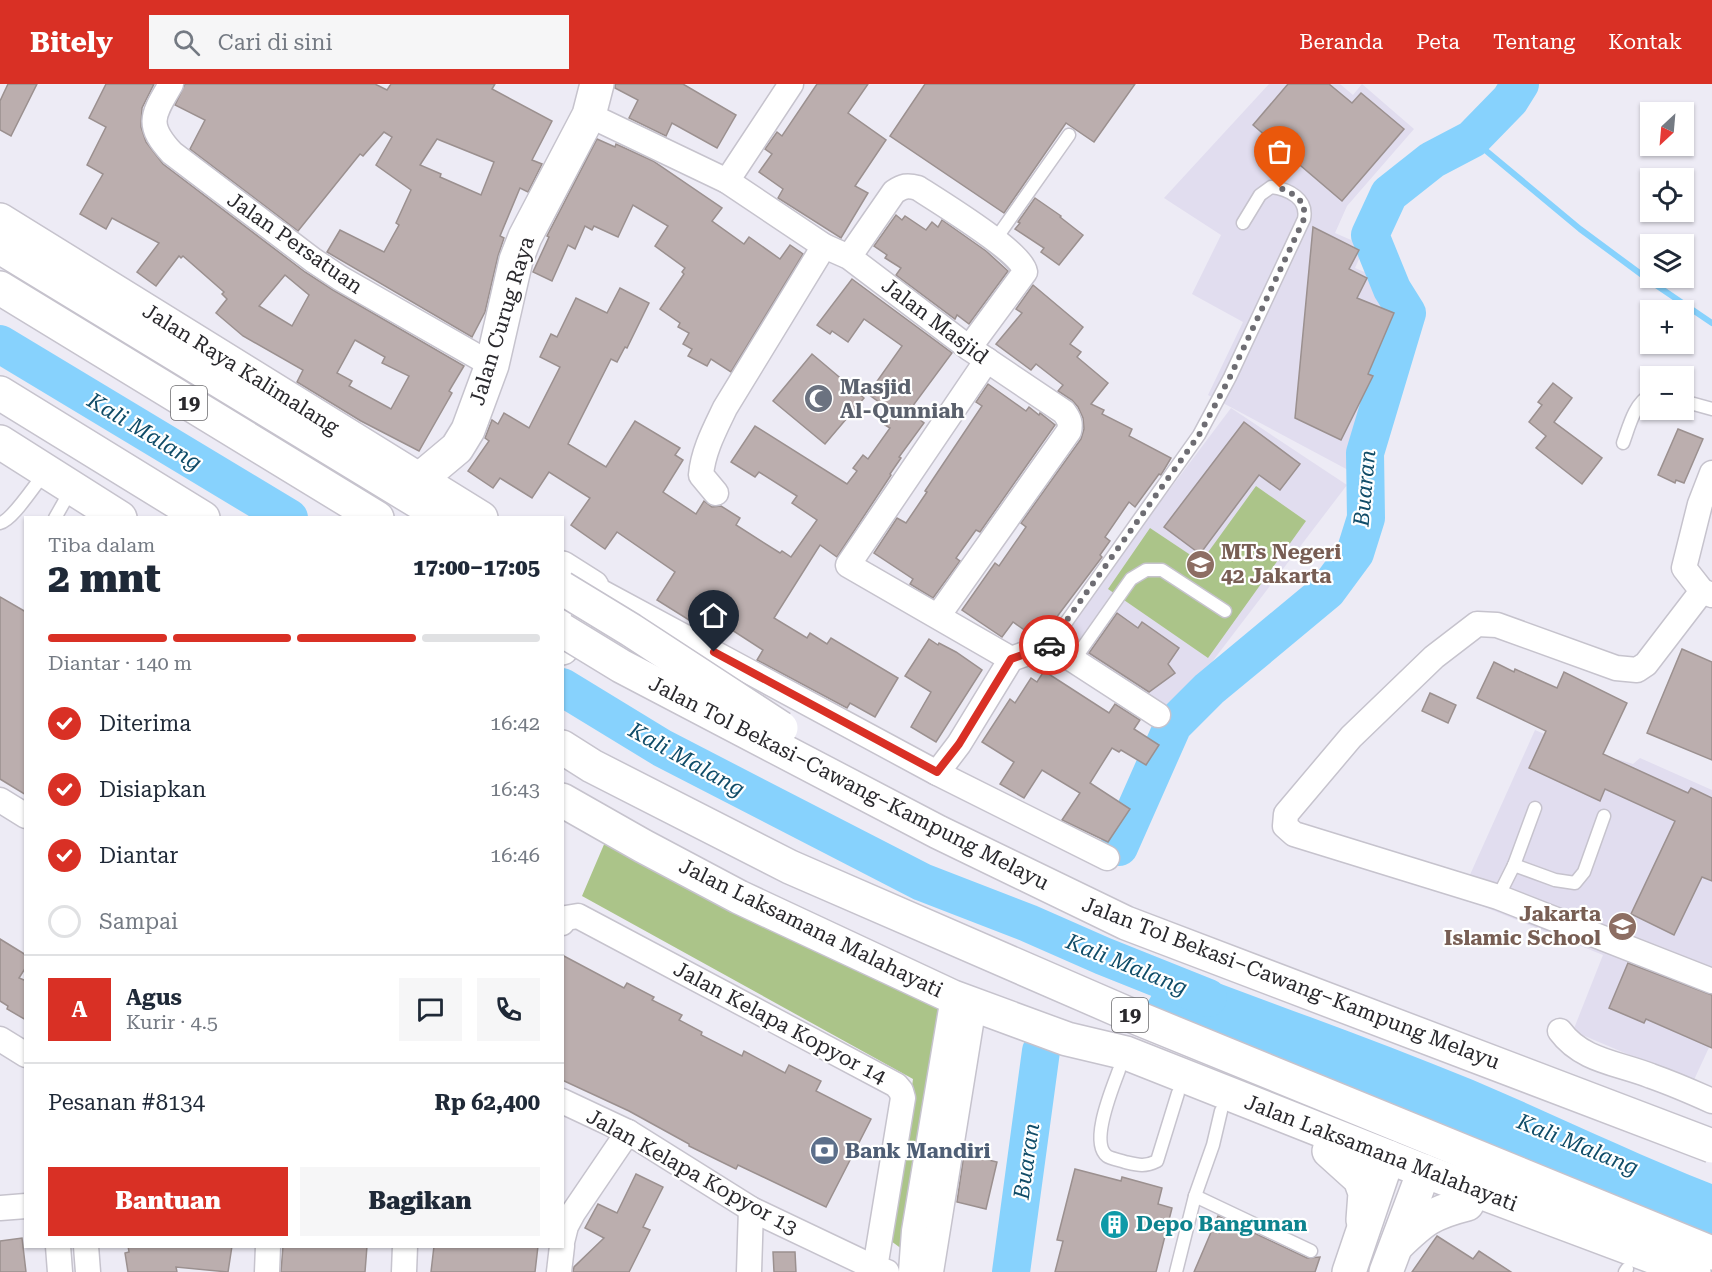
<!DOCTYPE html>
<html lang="id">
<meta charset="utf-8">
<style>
:root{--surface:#fff;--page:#f6f6f7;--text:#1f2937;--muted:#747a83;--line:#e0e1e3;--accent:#d93025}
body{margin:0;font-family:"Roboto Serif",serif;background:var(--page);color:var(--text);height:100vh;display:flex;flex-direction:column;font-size:22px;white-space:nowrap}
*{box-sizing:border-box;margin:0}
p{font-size:20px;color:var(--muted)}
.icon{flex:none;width:33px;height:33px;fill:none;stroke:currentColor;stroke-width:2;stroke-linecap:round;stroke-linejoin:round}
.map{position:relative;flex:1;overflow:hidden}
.side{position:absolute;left:24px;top:432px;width:540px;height:732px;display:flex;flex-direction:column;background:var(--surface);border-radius:0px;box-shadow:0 2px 4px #0004}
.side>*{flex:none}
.needle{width:39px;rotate:206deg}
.buttons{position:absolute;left:1640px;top:18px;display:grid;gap:12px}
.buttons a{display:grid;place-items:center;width:54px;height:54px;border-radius:0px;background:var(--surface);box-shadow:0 2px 4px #0004;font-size:30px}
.pin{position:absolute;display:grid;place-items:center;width:51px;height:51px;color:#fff;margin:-62px -26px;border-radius:50% 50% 50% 0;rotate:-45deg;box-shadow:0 0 6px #0007}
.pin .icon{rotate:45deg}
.courier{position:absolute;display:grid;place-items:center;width:60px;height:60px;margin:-30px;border:4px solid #d93025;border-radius:50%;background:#fff;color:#222;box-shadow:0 2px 8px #0007}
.overview em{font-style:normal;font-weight:800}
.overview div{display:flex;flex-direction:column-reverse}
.overview{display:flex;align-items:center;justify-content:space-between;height:102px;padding:0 24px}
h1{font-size:39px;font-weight:800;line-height:45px}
.bar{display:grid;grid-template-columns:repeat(4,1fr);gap:9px 6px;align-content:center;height:72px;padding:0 24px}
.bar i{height:8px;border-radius:4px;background:var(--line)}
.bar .current{background:var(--accent)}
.bar p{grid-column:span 4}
.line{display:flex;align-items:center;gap:15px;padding:0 24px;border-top:2px solid var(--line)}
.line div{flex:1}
.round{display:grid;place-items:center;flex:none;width:63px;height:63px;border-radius:0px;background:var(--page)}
ol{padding:0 24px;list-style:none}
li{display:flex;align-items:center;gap:18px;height:66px}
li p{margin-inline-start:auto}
li .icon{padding:6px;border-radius:50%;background:var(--accent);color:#fff;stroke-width:4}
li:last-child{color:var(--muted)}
li i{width:33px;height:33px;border:3px solid var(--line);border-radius:50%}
.primary-button{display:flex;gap:12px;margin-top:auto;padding:12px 24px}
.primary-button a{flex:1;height:69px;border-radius:0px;background:var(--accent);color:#fff;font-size:24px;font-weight:800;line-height:69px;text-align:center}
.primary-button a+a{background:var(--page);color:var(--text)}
header{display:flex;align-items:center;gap:36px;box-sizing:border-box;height:84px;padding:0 30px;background:var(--accent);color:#fff}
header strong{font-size:28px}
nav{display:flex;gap:33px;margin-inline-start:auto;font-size:21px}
.search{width:420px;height:54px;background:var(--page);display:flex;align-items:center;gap:15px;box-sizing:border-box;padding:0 21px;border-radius:0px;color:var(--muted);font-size:22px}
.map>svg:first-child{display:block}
.built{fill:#e1ddef}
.green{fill:#abc489}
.water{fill:#87d2fd}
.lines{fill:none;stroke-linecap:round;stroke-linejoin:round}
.stream{stroke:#87d2fd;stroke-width:6}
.river{stroke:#87d2fd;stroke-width:38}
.building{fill:#bbaeae;stroke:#9b908f;stroke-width:1.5;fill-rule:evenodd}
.lane-casing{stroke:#c6c3cd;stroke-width:15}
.street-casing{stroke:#c6c3cd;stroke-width:27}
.secondary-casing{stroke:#c6c3cd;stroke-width:36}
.primary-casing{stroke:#c6c3cd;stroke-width:36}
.highway-casing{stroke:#c6c3cd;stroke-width:36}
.lane{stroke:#fff;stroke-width:12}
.street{stroke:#fff;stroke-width:24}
.secondary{stroke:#fff;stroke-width:33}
.primary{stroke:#fff;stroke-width:33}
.highway{stroke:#fff;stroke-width:33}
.highway-bridge-casing{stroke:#c6c3cd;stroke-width:36;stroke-linecap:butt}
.highway-bridge{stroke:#fff;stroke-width:33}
.done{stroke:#6e6d73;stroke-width:6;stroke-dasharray:0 10.8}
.route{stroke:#d93025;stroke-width:8}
.labels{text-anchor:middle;stroke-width:4.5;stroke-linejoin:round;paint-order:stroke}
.shield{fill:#fff;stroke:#6a696c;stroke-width:1.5}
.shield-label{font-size:20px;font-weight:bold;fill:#2a292d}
.street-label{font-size:21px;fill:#2a292d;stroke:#fff}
.worship-label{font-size:21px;font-weight:bold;fill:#5b616d;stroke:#fff;text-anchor:start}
.education-label{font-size:21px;font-weight:bold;fill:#785e54;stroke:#fff;text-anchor:start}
.service-label{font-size:21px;font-weight:bold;fill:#4e5e75;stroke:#fff;text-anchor:start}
.culture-label{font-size:21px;font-weight:bold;fill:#0d838f;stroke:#fff;text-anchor:start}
.water-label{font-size:22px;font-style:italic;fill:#104c68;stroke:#fff}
</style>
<header>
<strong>Bitely</strong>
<div class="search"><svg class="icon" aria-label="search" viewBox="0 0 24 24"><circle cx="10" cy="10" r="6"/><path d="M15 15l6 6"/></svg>Cari di sini</div>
<nav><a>Beranda</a><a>Peta</a><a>Tentang</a><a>Kontak</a></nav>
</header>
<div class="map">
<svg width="1712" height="1188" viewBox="0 0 1712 1188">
<rect width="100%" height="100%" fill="#edebf5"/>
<g class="built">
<path d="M1269,0H1340L1353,11L1362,0L1414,45L1347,122L1335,149L1365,162L1355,184L1374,192L1396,230L1350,387L1208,311L1243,238L1192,210L1221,151L1164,114Z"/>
<path d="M1231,324L1347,401L1167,637L1054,559Z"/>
<path d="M1535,646L1609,678L1617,675L1633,680L1640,674L1712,706V957L1693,998L1573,947L1603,871L1460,813Z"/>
</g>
<g class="green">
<path d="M1256,402L1306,437L1208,574L1108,505L1150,444L1201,478Z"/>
<path d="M611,744L953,913L910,1171L891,1157L913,995L582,812Z"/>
</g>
<path class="water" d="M1170,881C1271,919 1373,955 1473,996C1553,1030 1631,1068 1712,1100V1169L1138,934Z"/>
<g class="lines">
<path class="stream" d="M1472,55L1580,145L1653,199L1712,239"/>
<g class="river">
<path d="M0,260L289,434"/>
<path d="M562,603L662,664L922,798L1028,839L1103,872L1208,914"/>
<path d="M1119,763L1173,641L1209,605L1327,507L1355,469L1366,434L1365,369L1407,229L1392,205L1370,151L1389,110L1432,76L1472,55L1510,16L1520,0"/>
<path d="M1011,1188L1041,967"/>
</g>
</g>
<g class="building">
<path d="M8,0H37L11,52L0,46V17Z"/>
<path d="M106,0H154L142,24L141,43L146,58L163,80L305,188L333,206L464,282L449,307L452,309L419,367L361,337L297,298L303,286L243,252L216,229L227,215L222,210L224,208L183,172L181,174L179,172L156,202L137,188L159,159L112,134L106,145L80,130L103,90L87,81L106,43L89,34ZM285,191L309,211L292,242L259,222ZM355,256L385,273L382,279L409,292L391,325L349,302L352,297L337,289Z"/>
<path d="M185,0H375L387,6L391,0H495L492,5L552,37L532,76L542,80L528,108L520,104L500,152L504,154L498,172L485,228L472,253L327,168L340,146L384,168L399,141L396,139L411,106L376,81L392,53L384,48L363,72L360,70L298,147L190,65L205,36L175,21ZM437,55L494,78L481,111L440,93L441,90L420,81Z"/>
<path d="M615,0H683L736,31L717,64L672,39L666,52L629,34L638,16L615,4Z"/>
<path d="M817,0H868L848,29L886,56L855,102L868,109L841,154L778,114L783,105L759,88L772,70L765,65L777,48L782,52Z"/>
<path d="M925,0H1135L1094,58L1066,39L1004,129L890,52Z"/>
<path d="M1288,0H1329L1352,19L1361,9L1404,45L1342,117L1253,41Z"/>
<path d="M597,55L615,63L616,60L653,77L722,124L712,137L744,160L749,153L780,175L790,161L803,170L731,288L711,275L707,282L688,272L692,265L683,260L689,249L678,243L680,239L660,225L684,190L682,188L685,184L655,162L668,142L633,121L618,153L594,142L592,146L585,142L575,165L568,161L552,197L533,188L549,153L547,152Z"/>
<path d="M1035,114L1061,132L1060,133L1083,151L1059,181L1041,168L1044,164L1015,145L1020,139L1018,138Z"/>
<path d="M896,131L902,136L905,132L926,146L932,138L938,143L942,136L986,167L1008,187L969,240L957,231L955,235L896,191L901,184L885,174L887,171L874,162Z"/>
<path d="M1313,143L1359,166L1349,185L1367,194L1357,214L1394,229L1368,290L1373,292L1341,356L1295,334Z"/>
<path d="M852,195L952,269L909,327L924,339L899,373L901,374L890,390L891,391L837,473L820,461L774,534L807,554L810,549L827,560L831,554L898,594L875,633L850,619L847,624L757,576L763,566L729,544L721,556L657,516L675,488L617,448L605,465L571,441L590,414L549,388L532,414L500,394L493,404L468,387L489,357L485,354L492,336L498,340L504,329L529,344L560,283L540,273L551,250L557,253L576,214L607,229L620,204L649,219L627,264L625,263L617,278L611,275L568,360L606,383L635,337L680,364L675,371L683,376L663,408L696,430L704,417L712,423L721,422L740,434L736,441L780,469L782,467L791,473L817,436L792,419L797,412L759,388L755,393L731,378L755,342L847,400L857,387L853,384L863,371L868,375L890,344L885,341L894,329L868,310L902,262L864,235L848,258L832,247L830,250L817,241Z"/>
<path d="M1033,201L1083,243L1070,260L1081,268L1077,273L1108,299L1091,320L1104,326L1102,330L1132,345L1129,352L1171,374L1161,391L1159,390L1135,423L1129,418L1105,453L1110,457L1100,471L1102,473L1056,534L1054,533L1043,549L1033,552L1013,538L1002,553L962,526L995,479L999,482L1026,443L1021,439L1081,355L1084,345L1083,334L1078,323L1072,316L1058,307L1063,301L1036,280L1031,286L996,260L1022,229L1016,225Z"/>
<path d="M812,270L864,314L825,360L773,317Z"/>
<path d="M1553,299L1572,314L1554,338L1602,374L1582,400L1536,364L1546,352L1529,338L1542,321L1538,318Z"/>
<path d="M988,300L1026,327L1029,323L1039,331L1040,329L1055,341L980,448L976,446L956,474L960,477L933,514L910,500L913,495L874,469L897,434L906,439L927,408L925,407L982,322L976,318Z"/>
<path d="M1244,338L1300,380L1280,406L1259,391L1200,470L1164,443Z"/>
<path d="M1678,345L1703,355L1684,399L1676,396L1675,399L1658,391Z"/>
<path d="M0,513L26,528V711L0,695Z"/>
<path d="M1117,529L1138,544L1142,538L1179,564L1168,580L1175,589L1149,608L1089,569Z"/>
<path d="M929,555L938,561L939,559L956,568L982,586L936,658L911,643L931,608L905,592Z"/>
<path d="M1682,565L1712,578V676L1647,649Z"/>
<path d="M1494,578L1514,588L1515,585L1557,604L1564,588L1627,619L1603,670L1688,709L1691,704L1712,714V797L1702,793L1674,851L1631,830L1675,737L1605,705L1600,717L1529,684L1546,647L1477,614Z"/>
<path d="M1044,587L1109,629L1115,620L1140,636L1134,645L1159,661L1146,681L1121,666L1119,668L1112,664L1090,699L1130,725L1108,758L1062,736L1080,709L1042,686L1024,714L1000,700L1014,678L982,658L1010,615L1015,619L1031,594L1037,598Z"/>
<path d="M1430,609L1456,621L1448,639L1422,627Z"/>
<path d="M0,855L26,871V883L19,894L24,896L26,894V936L7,925L8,922L0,917Z"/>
<path d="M562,871L624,904L627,899L654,913L652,916L682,931L679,936L702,948L701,951L742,972L744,967L785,989L789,981L821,997L816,1007L871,1035L826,1123L738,1081L736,1085L689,1062V1060L629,1027L562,996Z"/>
<path d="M1628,879L1712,911V964L1646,935L1644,939L1609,924Z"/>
<path d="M964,1070L997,1078L986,1125L957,1118Z"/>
<path d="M1075,1085L1121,1097L1122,1093L1162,1104L1158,1120L1172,1124L1156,1188H1055L1063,1157L1057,1156Z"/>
<path d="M636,1090L663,1103L643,1143L650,1146L629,1188H573L574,1183L604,1154L585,1144L598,1120L617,1129Z"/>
<path d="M1218,1132L1307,1174L1320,1173L1315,1188H1194Z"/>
<path d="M1437,1152L1473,1175L1479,1167L1511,1188H1412Z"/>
<path d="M22,1154L26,1188H0V1157Z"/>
<path d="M128,1162H232L228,1188L176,1183L177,1188H128L125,1169L129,1168Z"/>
<path d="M283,1162H367L365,1188H281Z"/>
<path d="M434,1162H538L535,1188H431Z"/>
<path d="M773,1168H795L796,1188H774Z"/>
</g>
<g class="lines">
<defs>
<g id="lane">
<path d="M995,156L1069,51"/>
<path d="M1683,317L1712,325"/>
<path d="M1623,359C1629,343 1634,320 1650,311"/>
<path d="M55,434L72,404"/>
<path d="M0,439C13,436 35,400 45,389"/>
<path d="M1050,561L1199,351L1230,293L1304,135C1308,115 1289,105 1271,103L1260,111L1243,139"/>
<path d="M1074,576L1131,495L1146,486H1162L1225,527"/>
<path d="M1514,781L1555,796L1575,799L1584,788L1604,732"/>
<path d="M1498,813L1514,781L1535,724"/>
<path d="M1119,986C1113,1003 1089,1058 1107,1072C1111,1075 1120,1076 1125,1078C1138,1081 1145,1083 1157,1077L1178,1009"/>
<path d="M1195,1112L1311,1167"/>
<path d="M1176,1188L1195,1112L1213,1061L1221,1027"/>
<path d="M1625,1188L1627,1185"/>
</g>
<g id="street">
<path d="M171,0C153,31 145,40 172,69L313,176L340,194L492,281"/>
<path d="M589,31L727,97L824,162L849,173L969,264L1064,328C1069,335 1071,339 1069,347L938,532"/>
<path d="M727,97L791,0"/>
<path d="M849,173L894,108C903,102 907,101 918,104C938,117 1022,168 1025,188L969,264"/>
<path d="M987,276L848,481L1011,575"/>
<path d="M1712,389L1700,420L1684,484L1702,507L1712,511"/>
<path d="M716,409L701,391C703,367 715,345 725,324L824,162"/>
<path d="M592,503L937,689L1107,774"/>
<path d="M1702,507L1646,580L1637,586L1616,584L1497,541L1477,540L1434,573L1351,653L1286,730L1285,742L1294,750L1498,813L1712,897"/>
<path d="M937,689L959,660L1011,575L1050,561L1158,631"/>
<path d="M0,716L26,732"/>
<path d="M562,839L566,834L578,832L896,1001L901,1007L903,1014L875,1184"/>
<path d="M1560,947C1582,977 1618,979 1651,992C1671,999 1692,1008 1712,1017"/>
<path d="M0,955L26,971"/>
<path d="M562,1017L628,1048L751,1125L875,1184L887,1188"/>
<path d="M0,1124L26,1122"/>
<path d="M562,1158L566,1142L573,1129L628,1048"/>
<path d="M58,1162L60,1188"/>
<path d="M86,1162L88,1188"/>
<path d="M267,1188L268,1162"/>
<path d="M404,1188L405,1162"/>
<path d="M559,1188L562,1162"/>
<path d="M749,1188L751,1125"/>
<path d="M911,1188L914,1147L953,913"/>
<path d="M931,1188L974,921"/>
</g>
<path id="secondary" d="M420,395L457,364L468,346L492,281L516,176L525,153L589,31L597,0"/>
<g id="primary">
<path d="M0,136L481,434"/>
<path d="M0,358L120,434"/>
<path d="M562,484L592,503L562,564"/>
<path d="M562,716L643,762L739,813L953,913L1067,955L1126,969L1424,1087L1694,1188"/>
<path d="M1329,1067L1360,1095L1365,1109L1363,1136"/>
<path d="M1397,1161C1423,1136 1431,1129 1467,1120"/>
<path d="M1349,1188L1388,1073"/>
<path d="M1386,1188L1424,1087"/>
</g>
<g id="highway">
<path d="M0,163L445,434"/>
<path d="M0,204L377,434"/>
<path d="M0,309L203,434"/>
<path d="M562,663L592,682L790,783L1135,933L1712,1169"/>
</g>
</defs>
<use href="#lane" class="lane-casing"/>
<use href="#street" class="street-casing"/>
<use href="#secondary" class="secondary-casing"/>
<use href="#primary" class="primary-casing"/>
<use href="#highway" class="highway-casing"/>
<use href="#lane" class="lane"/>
<use href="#street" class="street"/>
<use href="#secondary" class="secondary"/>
<use href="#primary" class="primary"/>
<use href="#highway" class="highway"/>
<defs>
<g id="highway-bridge">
<path d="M562,504L631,546L781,644"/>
<path d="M562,546L621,582L938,748L1126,839L1712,1062"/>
</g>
</defs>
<use href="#highway-bridge" class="highway-bridge-casing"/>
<use href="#highway-bridge" class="highway-bridge"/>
</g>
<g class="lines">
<path class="done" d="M1049,561L1199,351L1230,293L1304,135V120L1290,108L1280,104"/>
<path class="route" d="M714,568L937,688L959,660L1011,575L1049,561"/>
</g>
<defs>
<symbol id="mosque-disc" viewBox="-11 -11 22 22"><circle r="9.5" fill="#6b7280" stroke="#fff"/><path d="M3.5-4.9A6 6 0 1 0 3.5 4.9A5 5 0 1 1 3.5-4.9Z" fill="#fff"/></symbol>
<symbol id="school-disc" viewBox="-11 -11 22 22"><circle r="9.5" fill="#8d6e63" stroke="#fff"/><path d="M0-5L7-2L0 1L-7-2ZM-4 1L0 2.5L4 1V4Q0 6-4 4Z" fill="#fff"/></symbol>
<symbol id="bank-disc" viewBox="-11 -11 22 22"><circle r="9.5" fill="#5c6f8a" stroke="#fff"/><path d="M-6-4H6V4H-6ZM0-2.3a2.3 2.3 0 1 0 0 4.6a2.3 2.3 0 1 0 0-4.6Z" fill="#fff"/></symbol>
<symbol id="building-disc" viewBox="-11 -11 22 22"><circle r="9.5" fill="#0f9aa8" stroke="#fff"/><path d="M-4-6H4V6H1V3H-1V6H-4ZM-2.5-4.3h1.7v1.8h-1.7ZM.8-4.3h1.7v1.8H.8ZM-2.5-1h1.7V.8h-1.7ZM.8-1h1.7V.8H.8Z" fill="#fff"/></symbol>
</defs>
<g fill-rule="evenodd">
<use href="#mosque-disc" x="802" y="298" width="33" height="33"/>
<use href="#school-disc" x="1184" y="464" width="33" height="33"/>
<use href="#school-disc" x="1606" y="826" width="33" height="33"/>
<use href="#bank-disc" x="808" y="1050" width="33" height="33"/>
<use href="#building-disc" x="1098" y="1124" width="33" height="33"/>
</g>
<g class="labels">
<g class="shield">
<rect x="171" y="302" width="36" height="34" rx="4.5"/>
<rect x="1112" y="914" width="36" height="34" rx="4.5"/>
</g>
<g class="shield-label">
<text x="189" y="326">19</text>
<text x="1130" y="938">19</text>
</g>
<g class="street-label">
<text transform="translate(295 159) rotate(35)" y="7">Jalan Persatuan</text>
<text transform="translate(502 237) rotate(-73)" y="7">Jalan Curug Raya</text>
<text transform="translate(935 237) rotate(37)" y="7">Jalan Masjid</text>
<text transform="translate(241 285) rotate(32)" y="7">Jalan Raya Kalimalang</text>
<text transform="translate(849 699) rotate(27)" y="7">Jalan Tol Bekasi–Cawang–Kampung Melayu</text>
<text transform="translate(811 844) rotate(26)" y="7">Jalan Laksamana Malahayati</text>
<text transform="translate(1291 899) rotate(21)" y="7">Jalan Tol Bekasi–Cawang–Kampung Melayu</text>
<text transform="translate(780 939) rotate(28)" y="7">Jalan Kelapa Kopyor 14</text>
<text transform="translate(1381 1069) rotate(21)" y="7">Jalan Laksamana Malahayati</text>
<text transform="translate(692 1088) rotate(29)" y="7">Jalan Kelapa Kopyor 13</text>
</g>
<g class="worship-label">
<text x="840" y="310">Masjid<tspan x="840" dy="24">Al-Qunniah</tspan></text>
</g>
<g class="education-label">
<text x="1221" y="475">MTs Negeri<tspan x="1221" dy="24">42 Jakarta</tspan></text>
<text x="1601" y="837" text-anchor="end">Jakarta<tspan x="1601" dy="24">Islamic School</tspan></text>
</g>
<g class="service-label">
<text x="845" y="1074">Bank Mandiri</text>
</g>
<g class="culture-label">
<text x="1136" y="1147">Depo Bangunan</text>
</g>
<g class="water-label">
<text transform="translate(145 347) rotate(31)" y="8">Kali Malang</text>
<text transform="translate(1364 404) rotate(-85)" y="8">Buaran</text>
<text transform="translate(687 675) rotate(29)" y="8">Kali Malang</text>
<text transform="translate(1127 880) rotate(22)" y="8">Kali Malang</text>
<text transform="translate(1578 1060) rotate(22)" y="8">Kali Malang</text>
<text transform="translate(1026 1077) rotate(-82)" y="8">Buaran</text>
</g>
</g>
</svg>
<div class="buttons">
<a><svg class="needle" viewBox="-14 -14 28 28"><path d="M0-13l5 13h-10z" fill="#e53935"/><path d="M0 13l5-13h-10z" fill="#747a83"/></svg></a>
<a><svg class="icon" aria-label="locate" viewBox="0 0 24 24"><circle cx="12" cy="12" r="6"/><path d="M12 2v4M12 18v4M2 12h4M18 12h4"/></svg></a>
<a><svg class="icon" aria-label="layers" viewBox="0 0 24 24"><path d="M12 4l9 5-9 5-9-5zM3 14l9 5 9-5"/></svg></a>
<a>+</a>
<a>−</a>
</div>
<div class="pin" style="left:1280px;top:104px;background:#ea580c"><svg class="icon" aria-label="bag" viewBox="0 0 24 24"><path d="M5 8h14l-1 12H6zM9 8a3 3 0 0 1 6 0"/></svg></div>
<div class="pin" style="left:714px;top:568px;background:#1f2937"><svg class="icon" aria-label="home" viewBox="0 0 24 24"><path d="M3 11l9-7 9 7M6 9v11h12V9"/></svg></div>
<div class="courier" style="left:1049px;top:561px"><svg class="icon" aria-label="car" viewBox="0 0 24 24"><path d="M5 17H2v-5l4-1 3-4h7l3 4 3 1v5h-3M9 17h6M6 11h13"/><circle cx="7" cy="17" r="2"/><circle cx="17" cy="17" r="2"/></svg></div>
<section class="side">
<div class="overview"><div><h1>2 mnt</h1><p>Tiba dalam</p></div><em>17:00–17:05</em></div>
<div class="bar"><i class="current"></i><i class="current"></i><i class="current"></i><i></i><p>Diantar · 140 m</p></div>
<ol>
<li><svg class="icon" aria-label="check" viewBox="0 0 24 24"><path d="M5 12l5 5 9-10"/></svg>Diterima<p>16:42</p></li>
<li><svg class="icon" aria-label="check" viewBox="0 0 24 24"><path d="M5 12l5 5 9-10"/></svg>Disiapkan<p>16:43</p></li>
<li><svg class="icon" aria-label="check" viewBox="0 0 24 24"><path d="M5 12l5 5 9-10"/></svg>Diantar<p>16:46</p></li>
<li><i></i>Sampai</li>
</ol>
<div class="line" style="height:108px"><b class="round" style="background:var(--accent);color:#fff">A</b><div><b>Agus</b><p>Kurir · 4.5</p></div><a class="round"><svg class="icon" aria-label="chat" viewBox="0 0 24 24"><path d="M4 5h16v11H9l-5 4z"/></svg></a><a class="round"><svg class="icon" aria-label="phone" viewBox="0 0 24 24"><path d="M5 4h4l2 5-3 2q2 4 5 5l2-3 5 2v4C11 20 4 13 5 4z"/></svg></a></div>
<div class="line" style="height:78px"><div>Pesanan #8134</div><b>Rp 62,400</b></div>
<div class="primary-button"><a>Bantuan</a><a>Bagikan</a></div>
</section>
</div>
